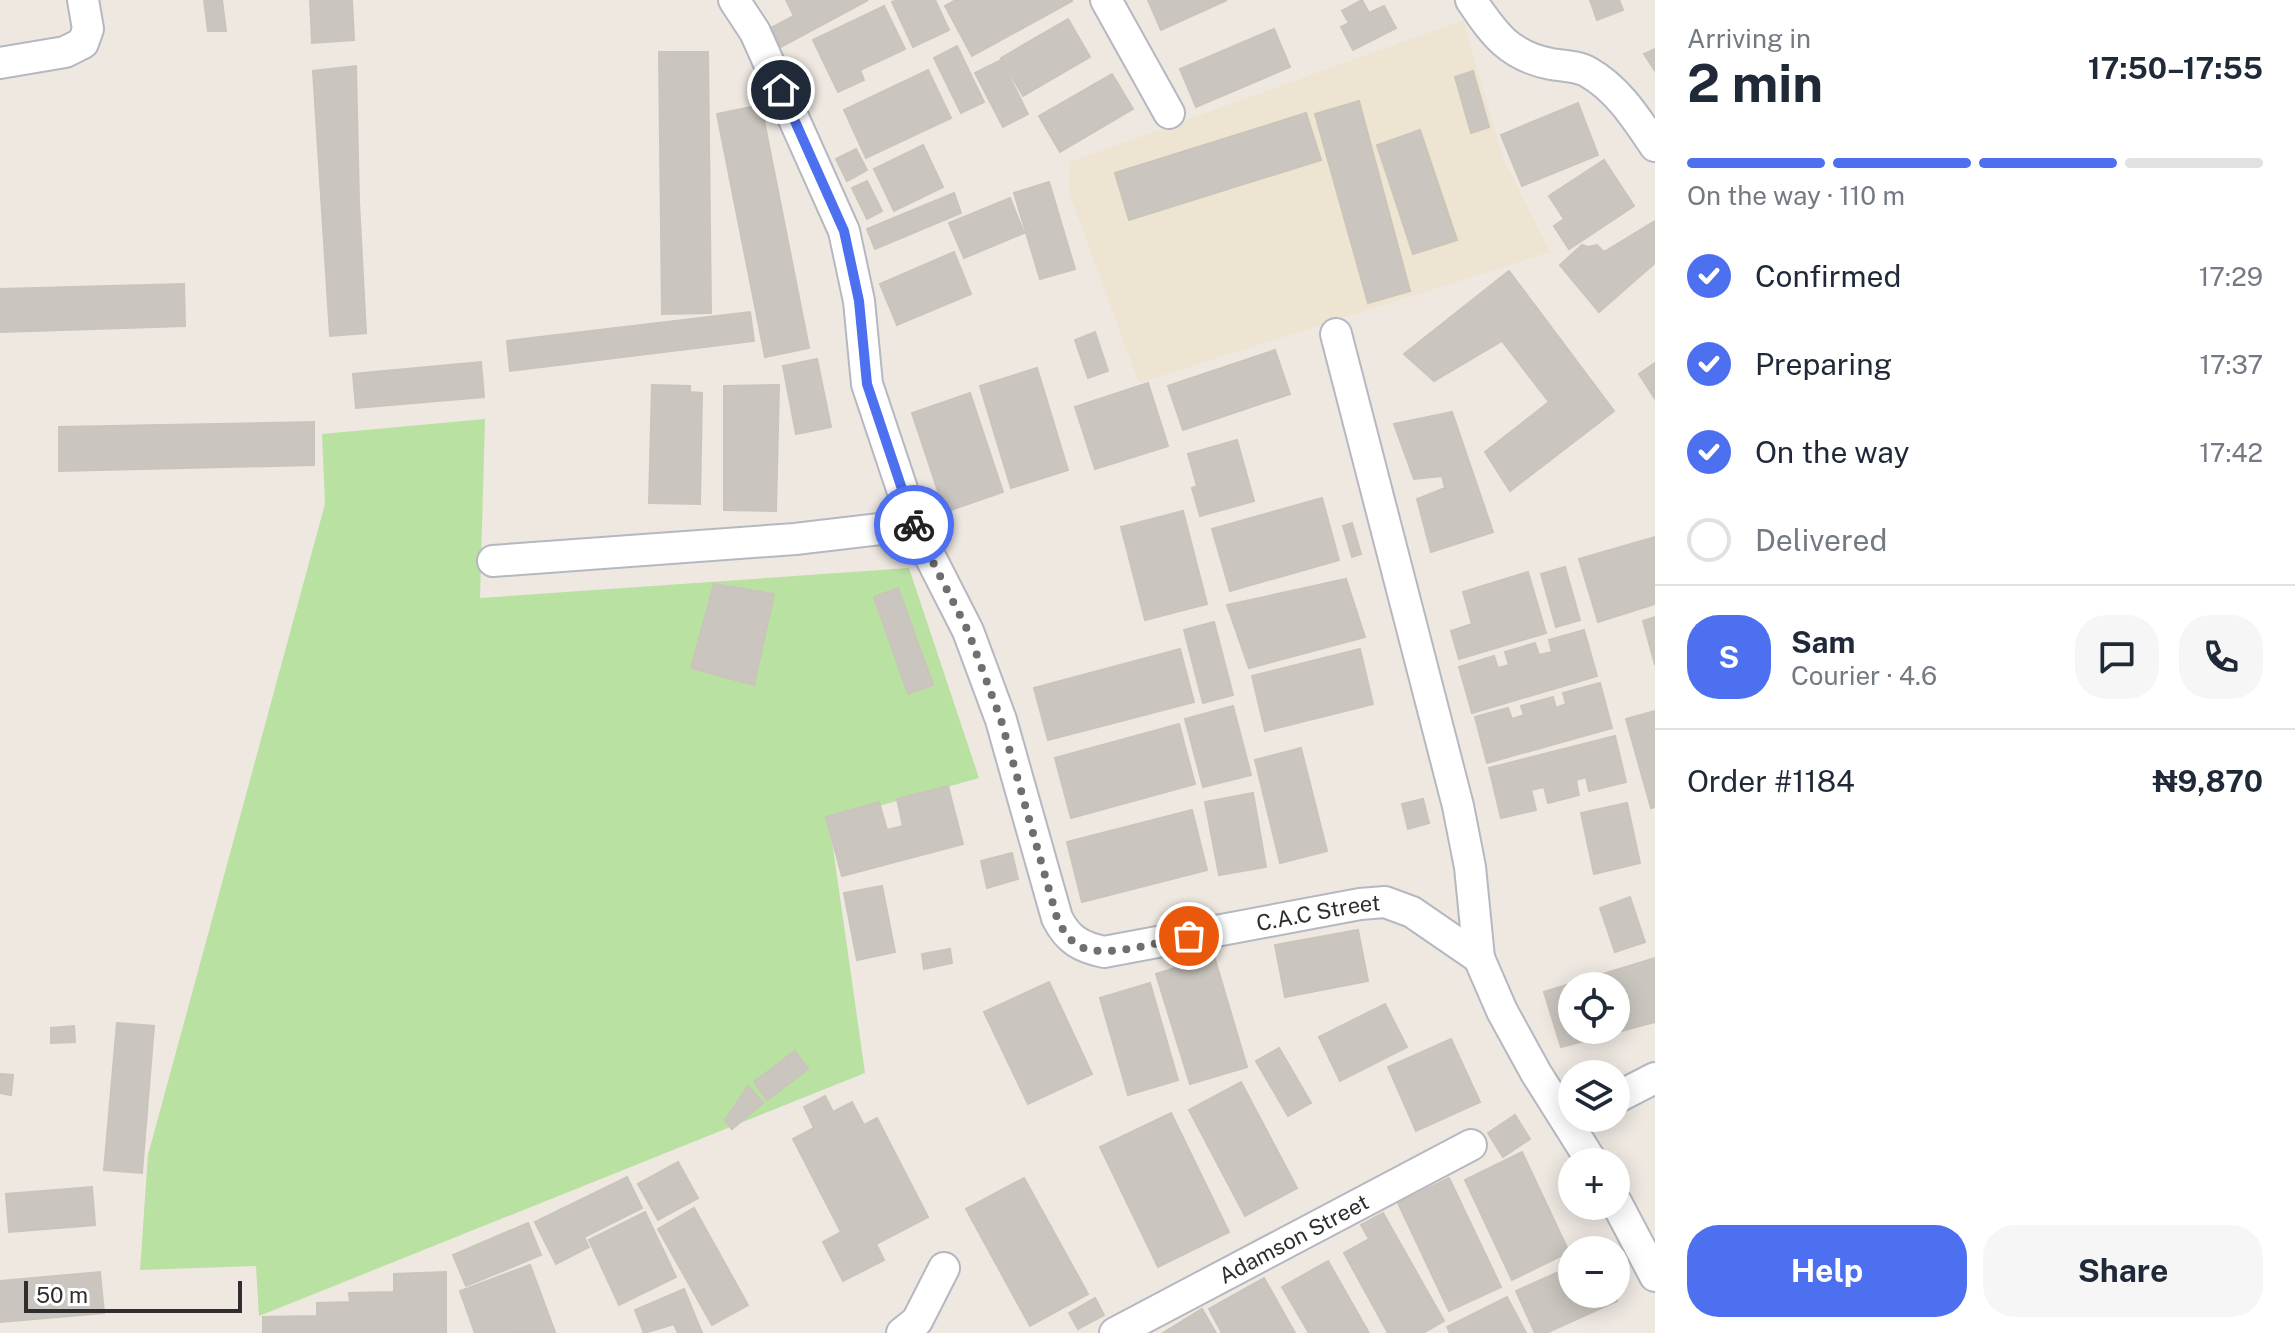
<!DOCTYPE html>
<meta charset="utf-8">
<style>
:root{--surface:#fff;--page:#f6f6f7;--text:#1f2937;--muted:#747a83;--line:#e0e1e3;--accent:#4c70f0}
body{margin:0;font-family:"Public Sans",sans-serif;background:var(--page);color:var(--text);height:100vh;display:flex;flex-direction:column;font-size:30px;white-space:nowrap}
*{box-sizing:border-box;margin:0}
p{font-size:26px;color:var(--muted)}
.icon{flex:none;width:44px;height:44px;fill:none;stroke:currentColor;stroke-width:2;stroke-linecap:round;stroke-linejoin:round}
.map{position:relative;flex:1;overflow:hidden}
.drawer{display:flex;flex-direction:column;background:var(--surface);width:640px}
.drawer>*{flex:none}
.buttons{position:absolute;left:1558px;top:972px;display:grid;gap:16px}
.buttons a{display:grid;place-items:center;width:72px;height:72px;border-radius:50%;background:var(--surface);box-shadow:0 4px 20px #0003;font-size:40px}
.scale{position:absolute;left:24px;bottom:20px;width:218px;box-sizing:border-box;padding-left:8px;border:4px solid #2e2e2e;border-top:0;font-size:22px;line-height:28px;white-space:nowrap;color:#2e2e2e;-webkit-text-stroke:6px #fff;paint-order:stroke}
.pin{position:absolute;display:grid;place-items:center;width:68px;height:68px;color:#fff;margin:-34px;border:4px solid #fff;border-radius:50%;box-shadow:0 2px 8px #0007}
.courier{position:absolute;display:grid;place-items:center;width:80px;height:80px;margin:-40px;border:6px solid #4c70f0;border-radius:50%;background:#fff;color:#222;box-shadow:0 2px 10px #0007}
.overview em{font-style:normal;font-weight:700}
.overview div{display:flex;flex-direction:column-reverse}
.overview{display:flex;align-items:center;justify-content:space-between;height:136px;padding:0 32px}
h1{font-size:52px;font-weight:700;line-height:60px}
.bar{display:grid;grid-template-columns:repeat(4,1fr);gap:12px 8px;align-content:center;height:96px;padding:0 32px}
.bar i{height:10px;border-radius:6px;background:var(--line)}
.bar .on{background:var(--accent)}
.bar p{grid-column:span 4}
.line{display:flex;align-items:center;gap:20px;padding:0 32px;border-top:2px solid var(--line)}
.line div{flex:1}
.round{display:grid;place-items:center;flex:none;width:84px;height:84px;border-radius:32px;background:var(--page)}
ol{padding:0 32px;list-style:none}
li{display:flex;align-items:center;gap:24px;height:88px}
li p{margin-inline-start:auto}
li .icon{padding:8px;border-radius:50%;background:var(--accent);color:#fff;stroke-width:4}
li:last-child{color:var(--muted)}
li i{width:44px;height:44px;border:4px solid var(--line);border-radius:50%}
.primary-button{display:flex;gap:16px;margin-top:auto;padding:16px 32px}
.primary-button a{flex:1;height:92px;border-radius:32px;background:var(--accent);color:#fff;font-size:32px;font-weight:700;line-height:92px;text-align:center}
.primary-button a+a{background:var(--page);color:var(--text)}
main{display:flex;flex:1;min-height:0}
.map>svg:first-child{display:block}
.education{fill:#eee4d2}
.green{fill:#b9e1a2}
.building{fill:#cac6bf;stroke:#cac4bb;stroke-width:2;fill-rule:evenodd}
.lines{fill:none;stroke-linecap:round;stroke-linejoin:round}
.minor-casing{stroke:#b5b8c0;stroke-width:34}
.minor{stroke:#fff;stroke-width:30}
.done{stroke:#716f6d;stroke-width:8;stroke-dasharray:0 14.4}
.route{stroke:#4c70f0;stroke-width:10}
.labels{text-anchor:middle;stroke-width:8;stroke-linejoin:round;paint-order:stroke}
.street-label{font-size:22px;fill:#2e2e2e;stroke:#fff}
</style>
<main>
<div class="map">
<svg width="1655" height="1333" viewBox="0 0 1655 1333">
<rect width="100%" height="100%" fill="#eee8e1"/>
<path class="education" d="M1463,20L1503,158L1550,252L1139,383L1069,193L1070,162Z"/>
<path class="green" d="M485,419L480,598L909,568L979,778L829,820L865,1073L259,1316L256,1266L140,1270L148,1155L325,504L322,434Z"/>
<g class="building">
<path d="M204,0H222L226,31H208Z"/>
<path d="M310,0H352L354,40L312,43Z"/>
<path d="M786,0H868L781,47L771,28L794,16Z"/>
<path d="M897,0H935L949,30L913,47L892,2Z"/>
<path d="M956,0H1071L1072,1L972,56L945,6Z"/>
<path d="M1148,0H1227L1161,30Z"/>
<path d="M1362,0L1369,13L1384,6L1396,28L1353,50L1341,27L1349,23L1342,11Z"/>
<path d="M1590,0H1619L1623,10L1597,20Z"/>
<path d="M884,6L905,49L860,70L864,80L838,92L813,40Z"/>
<path d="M1068,19L1090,57L1023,96L1001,58Z"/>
<path d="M1274,29L1290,67L1196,107L1180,69Z"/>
<path d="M957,46L984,102L961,113L934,58Z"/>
<path d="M1655,49V71L1644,54Z"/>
<path d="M659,52H708L711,313L662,314Z"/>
<path d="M1001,60L1028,114L1003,127L975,73Z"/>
<path d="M356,66L359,202L366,333L330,336L313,71Z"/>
<path d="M928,70L951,118L866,158L844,110Z"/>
<path d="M1473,71L1489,127L1471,133L1455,77Z"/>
<path d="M1112,74L1133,109L1060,152L1039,116Z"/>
<path d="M1359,101L1410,291L1368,303L1315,114Z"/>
<path d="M1578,103L1598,155L1522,186L1501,135Z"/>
<path d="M761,105L809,348L765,357L717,114Z"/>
<path d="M1306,113L1321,160L1129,220L1115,173Z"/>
<path d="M1420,130L1457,240L1413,254L1377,145Z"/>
<path d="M923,145L943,187L894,211L874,169Z"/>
<path d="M856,149L867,170L847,181L836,159Z"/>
<path d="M1604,160L1634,206L1569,249L1554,226L1564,219L1549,196Z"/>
<path d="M867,181L882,211L867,219L852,188Z"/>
<path d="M1049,182L1075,269L1040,279L1014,193Z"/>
<path d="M954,193L961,213L875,249L867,229Z"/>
<path d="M1010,198L1024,233L964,258L949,223Z"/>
<path d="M1655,221V263L1599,312L1560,265L1582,245L1588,247L1597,245L1604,252Z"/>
<path d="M954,252L971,294L897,325L880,284Z"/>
<path d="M1509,271L1614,411L1510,491L1485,452L1549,402L1502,341L1434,381L1404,354Z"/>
<path d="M184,284L185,326L0,332V289Z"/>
<path d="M750,312L754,341L510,371L507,341Z"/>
<path d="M1095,332L1108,371L1088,378L1075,340Z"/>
<path d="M1275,350L1290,394L1183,430L1168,386Z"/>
<path d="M817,359L831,427L796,434L783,366Z"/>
<path d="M481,362L484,397L356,408L353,374Z"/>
<path d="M1655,363V399L1639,374Z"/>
<path d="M1037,368L1068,470L1011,488L980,386Z"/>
<path d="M1148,383L1168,446L1095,469L1075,407Z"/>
<path d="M652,385L690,386V392L702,393L700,504L649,503Z"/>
<path d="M779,385L776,511L724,510V386Z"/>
<path d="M970,393L1003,492L945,512L912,413Z"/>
<path d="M1452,412L1493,532L1431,552L1417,499L1445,488L1442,476L1414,479L1394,424Z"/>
<path d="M314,422V465L59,471V427Z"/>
<path d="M1237,440L1254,501L1200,516L1192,488L1197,486L1188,454Z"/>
<path d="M1322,498L1339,560L1230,591L1212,529Z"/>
<path d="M1183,511L1207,604L1145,620L1121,527Z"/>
<path d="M1352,523L1361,554L1352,557L1343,526Z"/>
<path d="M1655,537V604L1598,622L1579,559Z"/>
<path d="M1565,567L1580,620L1556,627L1541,574Z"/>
<path d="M1528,572L1546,633L1459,659L1451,631L1472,624L1463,592Z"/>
<path d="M1346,579L1365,637L1249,668L1227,605Z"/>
<path d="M714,584L774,594L754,685L691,668Z"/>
<path d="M898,588L933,685L908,694L874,597Z"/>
<path d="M1655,617V665L1643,621Z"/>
<path d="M1214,622L1233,695L1203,703L1184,630Z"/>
<path d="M1584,630L1597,676L1472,713L1459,667L1494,656L1498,668L1509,665L1505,652L1535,643L1539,655L1552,652L1549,640Z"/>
<path d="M1180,649L1194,702L1048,740L1034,688Z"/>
<path d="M1360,649L1373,704L1265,731L1252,676Z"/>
<path d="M1600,683L1612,728L1487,763L1475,717L1508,708L1512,719L1524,715L1521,706L1553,697L1556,708L1566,704L1563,693Z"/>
<path d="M1233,706L1251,775L1203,787L1185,719Z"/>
<path d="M1655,711V807L1651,808L1626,719Z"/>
<path d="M1179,724L1195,784L1071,818L1055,758Z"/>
<path d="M1615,736L1626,782L1589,791L1586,777L1576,780L1579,795L1548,803L1544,787L1531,790L1536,810L1501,818L1489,768Z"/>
<path d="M1301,748L1327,851L1280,863L1255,760Z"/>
<path d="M948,786L963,844L842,876L826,817L879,802L887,830L903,826L897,799Z"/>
<path d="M1253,793L1266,867L1219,875L1205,802Z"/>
<path d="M1423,799L1429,823L1408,829L1402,804Z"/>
<path d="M1627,803L1640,863L1594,874L1581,813Z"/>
<path d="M1192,810L1207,870L1082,902L1067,842Z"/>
<path d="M1012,853L1018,879L987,888L981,861Z"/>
<path d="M882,886L895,952L857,960L844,893Z"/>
<path d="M1630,897L1645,942L1615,952L1600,908Z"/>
<path d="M1358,930L1368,981L1285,997L1275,945Z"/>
<path d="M950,949L952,963L924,969L922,954Z"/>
<path d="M1214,956L1247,1067L1190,1084L1156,974Z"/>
<path d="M1655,958V1022L1561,1047L1544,992ZM1572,986H1616V1030H1572Z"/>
<path d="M1049,982L1092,1074L1028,1104L984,1012Z"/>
<path d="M1150,983L1178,1080L1128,1095L1100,998Z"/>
<path d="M1385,1004L1407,1047L1340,1081L1319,1037Z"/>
<path d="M117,1023L154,1026L142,1173L104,1170Z"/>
<path d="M74,1026L75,1042L51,1043V1028Z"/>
<path d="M1451,1039L1480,1102L1416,1131L1388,1067Z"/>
<path d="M1279,1048L1311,1103L1288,1116L1256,1061Z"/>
<path d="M795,1051L808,1069L767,1100L754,1082Z"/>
<path d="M1,1074L13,1075L11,1095L0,1093Z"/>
<path d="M1241,1082L1297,1188L1245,1216L1189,1110Z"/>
<path d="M748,1086L763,1103L732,1129L725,1120Z"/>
<path d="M825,1096L833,1112L852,1102L864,1125L877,1118L928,1217L876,1244L884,1260L843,1281L823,1242L841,1232L793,1139L814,1128L804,1107Z"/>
<path d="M1171,1113L1229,1232L1158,1267L1100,1147Z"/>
<path d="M1515,1115L1530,1139L1503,1157L1488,1133Z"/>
<path d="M1522,1152L1569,1252L1512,1280L1465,1180Z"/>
<path d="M678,1162L698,1198L658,1220L638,1184Z"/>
<path d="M627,1177L642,1208L584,1237L589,1247L556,1264L535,1222Z"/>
<path d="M1024,1178L1088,1294L1030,1326L966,1209Z"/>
<path d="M1449,1178L1501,1287L1449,1311L1398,1203Z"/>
<path d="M92,1187L95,1225L9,1232L6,1194Z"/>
<path d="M694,1208L748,1305L712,1325L658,1229Z"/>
<path d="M645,1212L676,1277L619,1305L589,1240Z"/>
<path d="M1383,1213L1444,1321L1423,1333H1388L1344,1253L1369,1239L1361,1225Z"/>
<path d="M528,1223L541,1255L466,1286L453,1255Z"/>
<path d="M1328,1261L1369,1333H1309L1282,1287Z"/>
<path d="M530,1265L555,1332L475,1333L460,1291Z"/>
<path d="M1572,1266V1294H1614L1617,1301L1546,1333H1535L1516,1291Z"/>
<path d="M100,1272L104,1313L0,1322V1281Z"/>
<path d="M446,1272V1333H263V1317L317,1316V1303L350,1302L349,1293L394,1292V1274Z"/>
<path d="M1264,1278L1295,1333H1222L1209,1309Z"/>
<path d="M684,1289L702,1333H678L674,1324L644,1333L635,1310Z"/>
<path d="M1507,1297L1526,1333H1450L1447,1327Z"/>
<path d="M1095,1298L1104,1315L1078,1329L1069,1313Z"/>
<path d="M1202,1309L1216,1333H1163Z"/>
</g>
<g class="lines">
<defs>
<g id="minor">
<path id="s1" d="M734,0L755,32L844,231L859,301L867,384L914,525L968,631L1001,720L1057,918C1068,940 1081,947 1104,952L1360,904L1385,902L1412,912L1479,958L1502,1011L1536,1073L1592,1162"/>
<path d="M1106,0L1169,113"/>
<path d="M1471,0C1494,34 1509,56 1551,64C1563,66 1578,66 1588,72C1618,89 1636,118 1655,146"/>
<path d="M0,63L65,52L83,43L88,29L83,0"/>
<path d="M1336,334L1458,806L1470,867L1479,958"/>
<path d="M493,561L795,539L914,525"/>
<path d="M1616,1098L1655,1078"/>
<path d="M1616,1202L1655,1276"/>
<path d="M902,1333L917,1321L944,1268"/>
<path id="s2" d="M1115,1333L1471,1145"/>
</g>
</defs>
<use href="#minor" class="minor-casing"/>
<use href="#minor" class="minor"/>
</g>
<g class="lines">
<path class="done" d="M914,525L968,631L1001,720L1057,918C1062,929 1069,941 1081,947C1106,959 1162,941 1189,936"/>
<path class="route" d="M781,90L844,231L859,301L867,384L914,525"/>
</g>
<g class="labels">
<g class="street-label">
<text dy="8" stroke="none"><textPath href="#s1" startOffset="1258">C.A.C Street</textPath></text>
<text dy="8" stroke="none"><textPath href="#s2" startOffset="202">Adamson Street</textPath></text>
</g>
</g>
</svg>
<div class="buttons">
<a><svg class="icon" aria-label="locate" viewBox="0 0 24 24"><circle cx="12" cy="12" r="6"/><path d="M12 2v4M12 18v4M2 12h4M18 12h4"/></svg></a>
<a><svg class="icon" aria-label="layers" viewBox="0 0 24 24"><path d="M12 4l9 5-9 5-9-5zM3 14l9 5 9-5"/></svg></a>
<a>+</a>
<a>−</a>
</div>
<div class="scale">50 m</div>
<div class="pin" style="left:1189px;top:936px;background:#ea580c"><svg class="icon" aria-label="bag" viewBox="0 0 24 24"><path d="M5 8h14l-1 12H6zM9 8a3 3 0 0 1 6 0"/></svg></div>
<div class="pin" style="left:781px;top:90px;background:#1f2937"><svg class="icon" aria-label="home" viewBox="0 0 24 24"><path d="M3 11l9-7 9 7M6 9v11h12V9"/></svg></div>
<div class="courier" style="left:914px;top:525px"><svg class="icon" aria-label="bike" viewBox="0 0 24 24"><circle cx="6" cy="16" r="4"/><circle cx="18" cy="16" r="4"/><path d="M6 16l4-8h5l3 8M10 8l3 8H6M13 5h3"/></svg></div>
</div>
<section class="drawer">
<div class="overview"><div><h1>2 min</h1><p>Arriving in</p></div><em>17:50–17:55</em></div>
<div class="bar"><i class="on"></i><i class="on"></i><i class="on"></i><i></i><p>On the way · 110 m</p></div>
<ol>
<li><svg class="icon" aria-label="check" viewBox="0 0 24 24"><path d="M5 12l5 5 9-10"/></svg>Confirmed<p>17:29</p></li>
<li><svg class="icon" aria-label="check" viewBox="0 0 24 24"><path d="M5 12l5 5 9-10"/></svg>Preparing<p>17:37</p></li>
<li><svg class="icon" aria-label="check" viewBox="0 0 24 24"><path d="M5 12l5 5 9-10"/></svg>On the way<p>17:42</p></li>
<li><i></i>Delivered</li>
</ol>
<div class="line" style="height:144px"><b class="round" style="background:var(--accent);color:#fff">S</b><div><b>Sam</b><p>Courier · 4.6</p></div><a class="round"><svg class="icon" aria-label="chat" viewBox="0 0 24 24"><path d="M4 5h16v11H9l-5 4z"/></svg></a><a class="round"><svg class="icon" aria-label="phone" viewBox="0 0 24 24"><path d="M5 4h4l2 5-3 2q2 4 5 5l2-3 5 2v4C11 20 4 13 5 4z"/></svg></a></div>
<div class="line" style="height:104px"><div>Order #1184</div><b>₦9,870</b></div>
<div class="primary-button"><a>Help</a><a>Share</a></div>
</section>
</main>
